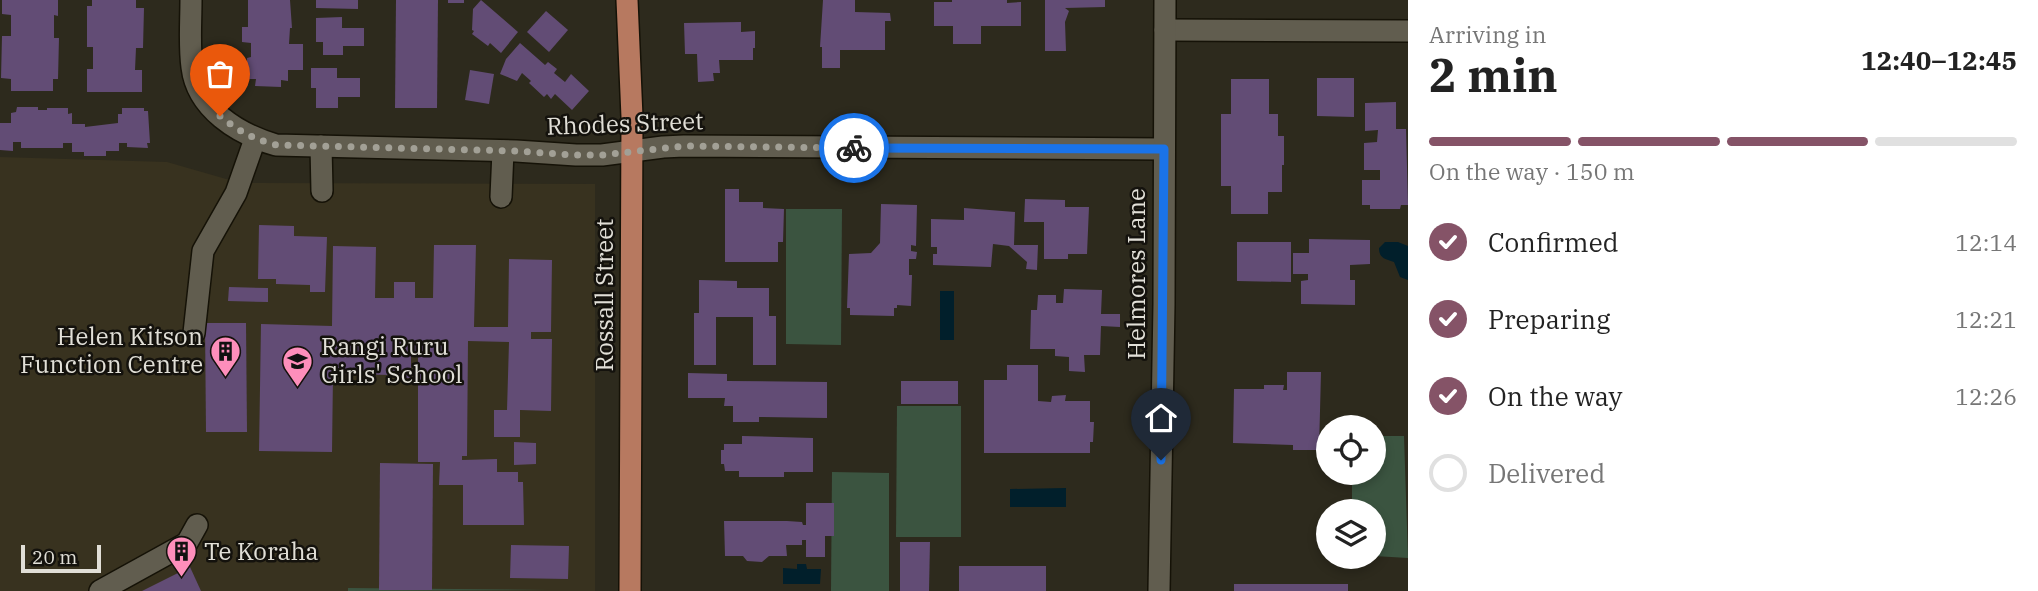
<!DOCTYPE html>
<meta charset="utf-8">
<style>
:root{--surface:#fff;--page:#f2f2f2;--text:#222;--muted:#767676;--line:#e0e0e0;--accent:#855367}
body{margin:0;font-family:"IBM Plex Serif",serif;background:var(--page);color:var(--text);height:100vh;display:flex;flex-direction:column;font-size:26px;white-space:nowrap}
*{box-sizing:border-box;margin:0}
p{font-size:23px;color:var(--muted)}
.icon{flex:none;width:38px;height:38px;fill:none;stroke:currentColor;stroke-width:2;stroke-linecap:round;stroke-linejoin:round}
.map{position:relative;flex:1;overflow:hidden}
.side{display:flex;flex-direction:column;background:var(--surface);width:630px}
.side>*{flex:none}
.controls{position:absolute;left:1316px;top:415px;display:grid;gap:14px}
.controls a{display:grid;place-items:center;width:70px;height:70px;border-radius:50%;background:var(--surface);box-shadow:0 4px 10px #0003;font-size:35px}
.scale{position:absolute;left:21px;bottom:18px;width:80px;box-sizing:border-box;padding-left:7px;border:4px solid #e1dfd7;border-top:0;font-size:19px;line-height:24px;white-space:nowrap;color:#e1dfd7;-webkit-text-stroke:5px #14120d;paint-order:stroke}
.pin{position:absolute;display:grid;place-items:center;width:60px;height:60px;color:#fff;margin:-72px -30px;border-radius:50% 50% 50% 0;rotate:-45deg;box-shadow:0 0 7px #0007}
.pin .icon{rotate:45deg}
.courier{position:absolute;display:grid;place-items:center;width:70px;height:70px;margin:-35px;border:5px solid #1a73e8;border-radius:50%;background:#fff;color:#222;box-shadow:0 2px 9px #0007}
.headline em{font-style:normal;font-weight:700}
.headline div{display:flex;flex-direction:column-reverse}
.headline{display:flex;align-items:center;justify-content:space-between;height:119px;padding:0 21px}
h1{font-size:46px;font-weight:700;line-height:52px}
.bar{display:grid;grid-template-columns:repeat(4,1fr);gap:10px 7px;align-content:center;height:84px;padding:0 21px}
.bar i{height:9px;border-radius:5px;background:var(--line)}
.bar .current{background:var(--accent)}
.bar p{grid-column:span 4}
ol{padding:0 21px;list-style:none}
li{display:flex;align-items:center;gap:21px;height:77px}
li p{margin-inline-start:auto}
li .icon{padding:7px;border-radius:50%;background:var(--accent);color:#fff;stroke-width:4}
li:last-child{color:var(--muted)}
li i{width:38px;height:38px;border:4px solid var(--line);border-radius:50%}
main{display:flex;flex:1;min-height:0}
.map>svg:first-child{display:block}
.built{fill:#38321f}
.green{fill:#3b5440}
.water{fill:#011f2b}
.building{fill:#624c75}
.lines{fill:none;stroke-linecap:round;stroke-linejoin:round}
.minor-casing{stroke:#151207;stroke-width:24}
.major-casing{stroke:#151207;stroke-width:24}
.minor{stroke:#615d4f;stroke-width:21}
.major{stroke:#b77960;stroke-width:21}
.done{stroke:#a2a096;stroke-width:7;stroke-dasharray:0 12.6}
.route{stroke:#1a73e8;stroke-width:9}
.labels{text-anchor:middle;stroke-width:5;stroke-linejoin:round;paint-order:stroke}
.street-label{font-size:24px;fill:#e1dfd7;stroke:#14120d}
.poi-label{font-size:24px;fill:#e1dfd7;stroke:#14120d;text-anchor:start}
</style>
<main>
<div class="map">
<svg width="1408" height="591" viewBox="0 0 1408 591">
<rect width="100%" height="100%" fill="#2d2a1d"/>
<path class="built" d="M0,157L167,162L240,183L595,184V591H0Z"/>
<g class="green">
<path d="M786,209H842L841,345L786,344Z"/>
<path d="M897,406H961V537H896Z"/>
<path d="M1374,436H1404L1408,558L1374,556V511H1352V473L1374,472Z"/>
<path d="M832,472L889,473V591H831Z"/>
<path d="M348,588L548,590L348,591Z"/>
</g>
<g class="water">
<path d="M1385,242H1398L1408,246V280L1400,277L1394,262C1386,259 1379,259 1379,248Z"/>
<rect x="940" y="291" width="14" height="49"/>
<path d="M1066,488V507H1010V489Z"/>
<path d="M797,564H806L807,569H821L820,584H783V568L797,569Z"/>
</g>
<g class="building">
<path d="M2,0H58V16L54,15V38H59L58,79H53V91H11V79L1,78L2,36H11V15L2,14Z"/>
<path d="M92,0H136V8H144L143,48H136L135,70H142V92H87V69H93V47H87V6H92Z"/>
<path d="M248,0H290L292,28H290L289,44H303V70H288V81L281,80V87L255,86L256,79H247V58L251,57V43L242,42V27H248Z"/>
<path d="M316,0H358V9L316,8Z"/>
<path d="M396,0H438L437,108H395Z"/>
<rect x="448" y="0" width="16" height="3"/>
<path d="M481,0L518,32L501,53L490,43L488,46L472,34L474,31L472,30L473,9Z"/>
<path d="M823,0H855V12L890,13L891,21H885V50H840V68H822V47H820Z"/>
<path d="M952,0H1007V3L1021,2V26H981V44H953V26H934V2H952Z"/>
<path d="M1045,0H1105V7L1065,8L1069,11L1065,22L1066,51H1045Z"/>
<path d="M546,11L568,30L549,52L527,32Z"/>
<path d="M342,17V28H364V46H343V55H323V42H316V18Z"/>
<path d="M741,22V32L755,31V48H753V60H719L720,73H713L714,81L698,82L697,54H685L684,23Z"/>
<path d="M520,43L545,65L548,62L557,69L554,73L565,82L571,74L589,91L572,110L555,94L551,99L547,94L544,97L529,83L531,81L522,73L517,81L500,74L506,59Z"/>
<path d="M311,68H337V78H360V97H338V108H316V88H311Z"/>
<path d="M470,70L494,74L489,104L465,100Z"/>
<path d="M1317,78H1354V117L1317,116Z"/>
<path d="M1231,79H1269V114H1278V136H1284V165H1282V192H1268V214H1231V186H1221V114H1231Z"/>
<path d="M1396,102V129H1406L1408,205H1401L1400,209H1370V205H1362V180H1380V170H1364V143L1377,142L1378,130L1365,131V103Z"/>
<path d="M17,107H38V110H47V108H68V114L72,113V124H85V127L118,123V114H122V108H144V111H148L150,143H147L148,148L127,147V143H119V151H106V156H84V152H72V143H63V148H21V142H13V151L0,150V123H11V113L16,112Z"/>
<path d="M725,189H739V202H763V208L784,209L783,242H778V262H725Z"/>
<path d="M1025,199L1065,200V207H1089L1087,254H1068V259H1044V222H1024Z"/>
<path d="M881,204L917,205L916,246L911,245V251L917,252L916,259H909V275H912L911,306L897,305V308H894V316L850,315V308H847L849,254L871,253L880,243Z"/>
<path d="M964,208L1015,212L1014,245H1038L1037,270L1026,269L1027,262L1009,246L993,244L991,267L933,265V254H937V247H931V219L964,220Z"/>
<path d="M259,225L294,226V236L327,237L325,292H310V285L276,284V279H258Z"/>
<path d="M1309,239L1370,240V264L1350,265V280H1355V305L1301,304V281L1308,280V274H1293V253H1309Z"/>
<path d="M1237,242H1291V282L1237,281Z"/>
<path d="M434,245H476L474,327H508L509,259L552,260L551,332H531V339H552L551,411L520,410V437H494V410H507L509,342L468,341L467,456H462V460L497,459V472H518V482H523L524,525H463V485H439L440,462H418V355H411V378H393V375L333,374L332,452L259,451L261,324L332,326L333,246L376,247L375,298H394V282H415V298H433Z"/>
<path d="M699,280L737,281V288H769V316H776V365H753V317H716V365H694V313H699Z"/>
<path d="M229,287L268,288V302L228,301Z"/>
<path d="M1064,289L1102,290L1101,314H1120V327L1101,326L1100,355H1084L1085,372L1069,371V357L1055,356V349H1030L1031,310H1037L1038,295H1056V303H1063Z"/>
<path d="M205,323H246L247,432H206Z"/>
<path d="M1007,365H1038V401L1051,402L1052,396L1066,395L1065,401H1090V422H1094L1093,442H1090V453H984V380H1007Z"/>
<path d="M1287,372H1321L1319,450H1293V445L1233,443L1234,389H1264V385H1284L1283,390H1287Z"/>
<path d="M688,373L727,374V381L827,382V418L759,417V422H733V406H724L725,398H688Z"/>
<rect x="901" y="381" width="57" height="23"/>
<path d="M742,436L813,438V472H784V477H739V471H725L724,464H721V450H724V444H742Z"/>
<path d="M514,442L536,443V464L514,465Z"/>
<path d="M380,463L433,464L432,590H379Z"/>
<path d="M806,503H834V536H825V557H806V540H802V545H786L787,556H769L762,562L747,561L743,556H725L724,521H787L802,522L803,525H806Z"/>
<path d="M900,542H930L929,591H900Z"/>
<path d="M511,545L569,546L568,579L510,578Z"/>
<rect x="959" y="566" width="87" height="25"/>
<path d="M190,567L201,591H142Z"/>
<rect x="1234" y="584" width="114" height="7"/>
</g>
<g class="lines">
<defs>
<g id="minor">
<path d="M191,0C191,22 189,45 192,67C197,109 238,134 276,145L516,151L576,155H602L663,147L684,146L1164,149"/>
<path d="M1165,30L1408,31"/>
<path d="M321,146L322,191"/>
<path d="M501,197L503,151"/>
<path d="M194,333L203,251L236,193L255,139"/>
<path d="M100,591L187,543L197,525"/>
<path d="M1159,591L1164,304L1165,0"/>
</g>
<path id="major" d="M627,0L632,117L630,591"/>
</defs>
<use href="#minor" class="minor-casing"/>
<use href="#major" class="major-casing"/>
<use href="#minor" class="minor"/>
<use href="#major" class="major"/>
</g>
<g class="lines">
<path class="done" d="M220,116C238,131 254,139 276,145L516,151L574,155H602L684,146L854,148"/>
<path class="route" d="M854,148L1164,149L1161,460"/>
</g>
<defs>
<symbol id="building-pin" viewBox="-11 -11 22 30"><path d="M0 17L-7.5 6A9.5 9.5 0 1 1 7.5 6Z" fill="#fe8ebb" stroke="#14120d"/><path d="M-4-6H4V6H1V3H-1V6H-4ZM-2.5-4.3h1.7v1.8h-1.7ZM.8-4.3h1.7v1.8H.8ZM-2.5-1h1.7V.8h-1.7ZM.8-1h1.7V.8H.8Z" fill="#111"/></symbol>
<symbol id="school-pin" viewBox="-11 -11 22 30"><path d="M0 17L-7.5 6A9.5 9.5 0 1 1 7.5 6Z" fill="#fe8ebb" stroke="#14120d"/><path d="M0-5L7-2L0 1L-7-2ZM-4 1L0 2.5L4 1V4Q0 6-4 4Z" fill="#111"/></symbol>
</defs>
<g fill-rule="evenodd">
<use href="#building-pin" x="208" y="334" width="35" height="47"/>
<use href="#school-pin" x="280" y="344" width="35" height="47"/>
<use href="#building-pin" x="164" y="534" width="35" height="47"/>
</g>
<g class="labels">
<g class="street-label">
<text transform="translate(625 124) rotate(-2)" y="8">Rhodes Street</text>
<text transform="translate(1137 274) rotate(-90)" y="8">Helmores Lane</text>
<text transform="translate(605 295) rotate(-90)" y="8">Rossall Street</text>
</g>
<g class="poi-label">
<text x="203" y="345" text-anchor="end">Helen Kitson<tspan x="203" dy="28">Function Centre</tspan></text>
<text x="321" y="355">Rangi Ruru<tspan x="321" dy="28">Girls' School</tspan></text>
<text x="204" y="560">Te Koraha</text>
</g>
</g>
</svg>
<div class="controls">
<a><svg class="icon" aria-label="locate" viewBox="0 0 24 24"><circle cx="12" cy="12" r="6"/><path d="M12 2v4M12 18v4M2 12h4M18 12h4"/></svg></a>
<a><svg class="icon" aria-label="layers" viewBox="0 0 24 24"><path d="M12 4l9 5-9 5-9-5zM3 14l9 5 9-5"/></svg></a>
</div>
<div class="scale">20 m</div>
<div class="pin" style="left:220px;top:116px;background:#ea580c"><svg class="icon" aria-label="bag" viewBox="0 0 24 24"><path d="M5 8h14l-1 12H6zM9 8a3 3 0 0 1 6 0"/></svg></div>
<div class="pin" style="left:1161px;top:460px;background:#1f2937"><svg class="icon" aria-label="home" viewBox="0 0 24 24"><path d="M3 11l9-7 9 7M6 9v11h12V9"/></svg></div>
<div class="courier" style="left:854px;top:148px"><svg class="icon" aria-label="bike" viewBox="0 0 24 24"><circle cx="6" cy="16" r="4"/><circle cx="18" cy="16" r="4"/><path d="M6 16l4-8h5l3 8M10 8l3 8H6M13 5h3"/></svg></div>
</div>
<section class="side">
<div class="headline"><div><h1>2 min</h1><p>Arriving in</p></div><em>12:40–12:45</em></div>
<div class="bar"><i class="current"></i><i class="current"></i><i class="current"></i><i></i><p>On the way · 150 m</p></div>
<ol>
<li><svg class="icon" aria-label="check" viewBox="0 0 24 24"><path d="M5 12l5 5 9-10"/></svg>Confirmed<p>12:14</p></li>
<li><svg class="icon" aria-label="check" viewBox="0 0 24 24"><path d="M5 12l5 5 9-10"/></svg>Preparing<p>12:21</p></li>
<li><svg class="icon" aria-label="check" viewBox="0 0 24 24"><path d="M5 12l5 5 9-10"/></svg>On the way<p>12:26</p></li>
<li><i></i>Delivered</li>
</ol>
</section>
</main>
